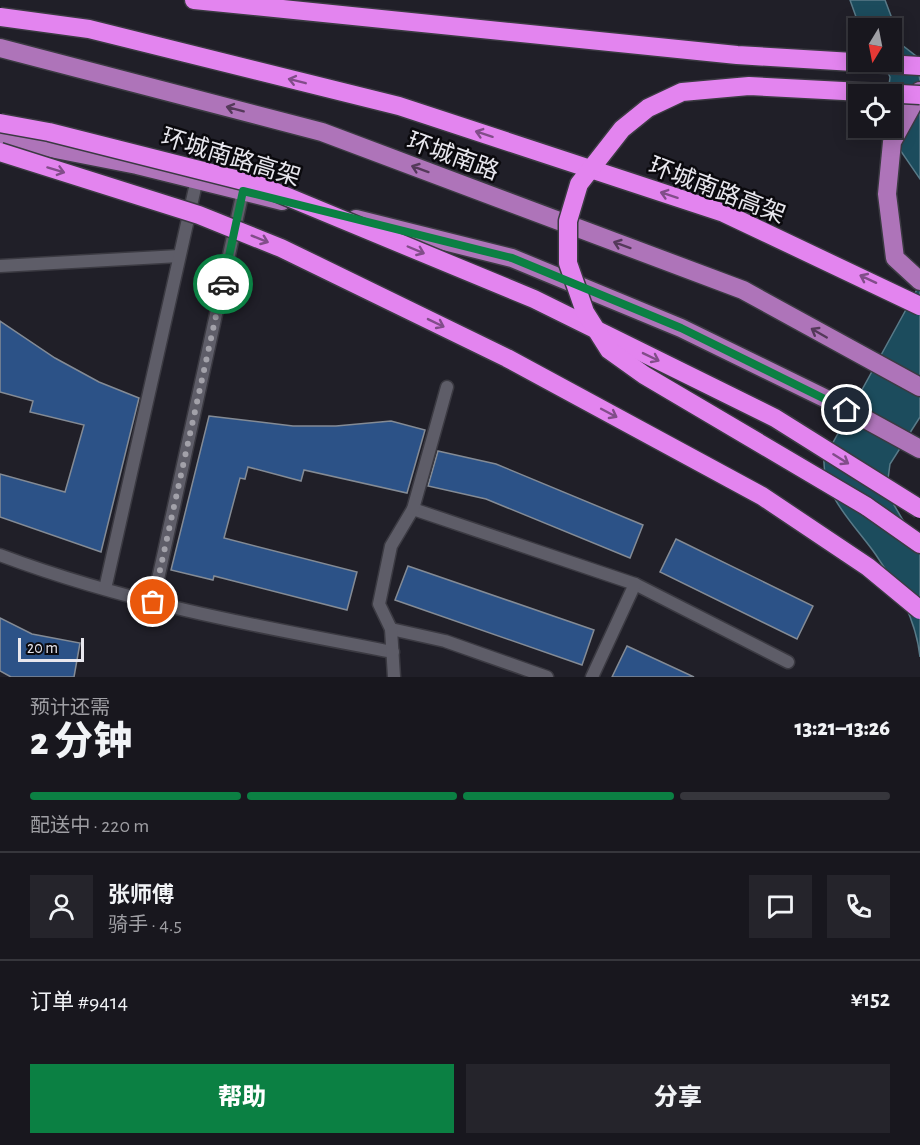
<!DOCTYPE html>
<html lang="zh">
<meta charset="utf-8">
<style>
:root{--surface:#18171e;--page:#25242b;--text:#f1f3f6;--muted:#9f9fa4;--line:#36363c;--accent:#0b8043}
body{margin:0;font-family:"Alegreya Sans","Noto Sans SC",sans-serif;background:var(--page);color:var(--text);height:100vh;display:flex;flex-direction:column;font-size:22px;white-space:nowrap}
*{box-sizing:border-box;margin:0}
p{font-size:20px;color:var(--muted)}
.icon{flex:none;width:33px;height:33px;fill:none;stroke:currentColor;stroke-width:2;stroke-linecap:round;stroke-linejoin:round}
.map{position:relative;height:677px;overflow:hidden}
.drawer{display:flex;flex-direction:column;background:var(--surface);flex:1}
.drawer>*{flex:none}
.needle{width:39px;rotate:190deg}
.tools{position:absolute;left:848px;top:18px;display:grid;gap:12px}
.tools a{display:grid;place-items:center;width:54px;height:54px;border-radius:0px;background:var(--surface);box-shadow:0 3px 15px #0003,0 0 0 2px var(--line);font-size:30px}
.scale{position:absolute;left:18px;bottom:15px;width:66px;box-sizing:border-box;padding-left:6px;border:3px solid #e8e7ee;border-top:0;font-size:16px;line-height:21px;white-space:nowrap;color:#e8e7ee;-webkit-text-stroke:4px #0a090d;paint-order:stroke}
.pin{position:absolute;display:grid;place-items:center;width:51px;height:51px;color:#fff;margin:-26px;border:3px solid #fff;border-radius:50%;box-shadow:0 2px 6px #0007}
.courier{position:absolute;display:grid;place-items:center;width:60px;height:60px;margin:-30px;border:4px solid #0b8043;border-radius:50%;background:#fff;color:#222;box-shadow:0 2px 8px #0007}
.overview em{font-style:normal;font-weight:800}
.overview div{display:flex;flex-direction:column-reverse}
.overview{display:flex;align-items:center;justify-content:space-between;height:102px;padding:0 30px}
h1{font-size:39px;font-weight:800;line-height:45px}
.bar{display:grid;grid-template-columns:repeat(4,1fr);gap:9px 6px;align-content:center;height:72px;padding:0 30px}
.bar i{height:8px;border-radius:4px;background:var(--line)}
.bar .selected{background:var(--accent)}
.bar p{grid-column:span 4}
.line{display:flex;align-items:center;gap:15px;padding:0 30px;border-top:2px solid var(--line)}
.line div{flex:1}
.round{display:grid;place-items:center;flex:none;width:63px;height:63px;border-radius:0px;background:var(--page)}
.cta{display:flex;gap:12px;margin-top:auto;padding:12px 30px}
.cta a{flex:1;height:69px;border-radius:0px;background:var(--accent);color:#fff;font-size:24px;font-weight:800;line-height:69px;text-align:center}
.cta a+a{background:var(--page);color:var(--text)}
.map>svg:first-child{display:block}
.water{fill:#1c4c5d;stroke:#597a88;stroke-width:1.5}
.building{fill:#2c5287;stroke:#848b95;stroke-width:1.5}
.lines{fill:none;stroke-linecap:round;stroke-linejoin:round}
.lane-casing{stroke:#3b3a42;stroke-width:15}
.primary-casing{stroke:#3b3a42;stroke-width:21}
.highway-casing{stroke:#3b3a42;stroke-width:21}
.lane{stroke:#5e5d68;stroke-width:12}
.primary{stroke:#ae74b9;stroke-width:18}
.highway{stroke:#e384ef;stroke-width:18}
.highway-bridge-casing{stroke:#3b3a42;stroke-width:21;stroke-linecap:butt}
.highway-bridge{stroke:#e384ef;stroke-width:18}
.oneway{stroke:#814d89}
.oneway2{stroke:#54395a}
.done{stroke:#a2a1a9;stroke-width:6;stroke-dasharray:0 10.8}
.route{stroke:#0b8043;stroke-width:8}
.labels{text-anchor:middle;stroke-width:5;stroke-linejoin:round;paint-order:stroke}
.street-label{font-size:24px;fill:#e8e7ee;stroke:#0a090d}
</style>
<div class="map">
<svg width="920" height="677" viewBox="0 0 920 677">
<rect width="100%" height="100%" fill="#201f28"/>
<g class="water">
<path d="M850,0H885L902,45L916,56L920,81V179L885,128H891V94H888L890,77L883,62H891V28H860Z"/>
<path d="M920,284V417L890,464L888,479L894,505L920,549V657C916,619 897,586 876,555C856,526 822,496 824,459Z"/>
</g>
<g class="building">
<path d="M0,321L55,358L99,382L139,398L101,552L0,517V474L65,492L84,425L30,412L33,401L0,392Z"/>
<path d="M209,416L293,426H336L391,421L425,430L407,493L304,470L301,481L248,467L245,479L240,478L224,538L357,572L347,610L214,576L213,580L171,570Z"/>
<path d="M438,451L496,464L643,525L630,558L486,499L428,486Z"/>
<path d="M676,539L813,606L797,639L660,572Z"/>
<path d="M408,566L594,630L582,665L395,600Z"/>
<path d="M0,618L32,634L80,643L74,677H11L0,671Z"/>
<path d="M627,646L694,677H612Z"/>
</g>
<g class="lines">
<defs>
<g id="lane">
<path d="M0,266L179,256"/>
<path d="M413,509L635,584L788,662"/>
<path d="M0,555C127,603 260,627 393,652"/>
<path d="M105,589L197,179"/>
<path d="M153,602L243,191"/>
<path d="M391,629L445,641L547,677"/>
<path d="M394,677L391,629L379,604L391,546L413,509L447,387"/>
<path d="M592,677L635,584"/>
</g>
<g id="primary">
<path d="M0,48L322,132L743,290L920,387"/>
<path d="M920,91L892,142L887,194L895,258L920,281"/>
<path d="M0,138L137,165L282,201"/>
<path d="M356,219L512,258L681,328L847,409L920,449"/>
</g>
<g id="highway">
<path d="M194,0L737,55L920,66"/>
<path d="M866,506L920,544"/>
</g>
</defs>
<use href="#lane" class="lane-casing"/>
<use href="#primary" class="primary-casing"/>
<use href="#highway" class="highway-casing"/>
<use href="#lane" class="lane"/>
<use href="#primary" class="primary"/>
<use href="#highway" class="highway"/>
<defs>
<g id="highway-bridge">
<path d="M0,17L89,29L399,106L724,213L920,306"/>
<path d="M0,123L49,132L259,185L534,299L775,418L920,509"/>
<path d="M0,152L199,215L281,248L507,358L762,496L868,567L920,610"/>
<path d="M866,506L644,375L609,350L585,312L568,263V221L579,184L622,129L648,108L682,92L749,86L920,95"/>
</g>
</defs>
<use href="#highway-bridge" class="highway-bridge-casing"/>
<use href="#highway-bridge" class="highway-bridge"/>
</g>
<defs><path id="oneway-shaft" d="M-6 0H5M1.5-3L5.5 0L1.5 3" fill="none" stroke-width="1.6" stroke-linecap="round" stroke-linejoin="round" transform="scale(1.5)"/></defs>
<g class="oneway">
<use href="#oneway-shaft" transform="translate(297 81) rotate(-166)"/>
<use href="#oneway-shaft" transform="translate(484 134) rotate(-162)"/>
<use href="#oneway-shaft" transform="translate(56 170) rotate(17)"/>
<use href="#oneway-shaft" transform="translate(669 195) rotate(-162)"/>
<use href="#oneway-shaft" transform="translate(260 239) rotate(22)"/>
<use href="#oneway-shaft" transform="translate(416 250) rotate(23)"/>
<use href="#oneway-shaft" transform="translate(868 279) rotate(-155)"/>
<use href="#oneway-shaft" transform="translate(436 323) rotate(26)"/>
<use href="#oneway-shaft" transform="translate(651 357) rotate(26)"/>
<use href="#oneway-shaft" transform="translate(609 413) rotate(28)"/>
<use href="#oneway-shaft" transform="translate(841 459) rotate(32)"/>
</g>
<g class="oneway2">
<use href="#oneway-shaft" transform="translate(235 109) rotate(-165)"/>
<use href="#oneway-shaft" transform="translate(420 169) rotate(-160)"/>
<use href="#oneway-shaft" transform="translate(622 245) rotate(-160)"/>
<use href="#oneway-shaft" transform="translate(819 333) rotate(-150)"/>
</g>
<g class="lines">
<path class="done" d="M153,602L223,284"/>
<path class="route" d="M223,284L243,191L512,258L681,328L847,410"/>
</g>
<g class="labels">
<g class="street-label">
<text transform="translate(453 156) rotate(20)" y="8">环城南路</text>
<text transform="translate(231 157) rotate(17)" y="8">环城南路高架</text>
<text transform="translate(717 190) rotate(21)" y="8">环城南路高架</text>
</g>
</g>
</svg>
<div class="tools">
<a><svg class="needle" viewBox="-14 -14 28 28"><path d="M0-13l5 13h-10z" fill="#e53935"/><path d="M0 13l5-13h-10z" fill="#9f9fa4"/></svg></a>
<a><svg class="icon" aria-label="locate" viewBox="0 0 24 24"><circle cx="12" cy="12" r="6"/><path d="M12 2v4M12 18v4M2 12h4M18 12h4"/></svg></a>
</div>
<div class="scale">20 m</div>
<div class="pin" style="left:153px;top:602px;background:#ea580c"><svg class="icon" aria-label="bag" viewBox="0 0 24 24"><path d="M5 8h14l-1 12H6zM9 8a3 3 0 0 1 6 0"/></svg></div>
<div class="pin" style="left:847px;top:410px;background:#1f2937"><svg class="icon" aria-label="home" viewBox="0 0 24 24"><path d="M3 11l9-7 9 7M6 9v11h12V9"/></svg></div>
<div class="courier" style="left:223px;top:284px"><svg class="icon" aria-label="car" viewBox="0 0 24 24"><path d="M5 17H2v-5l4-1 3-4h7l3 4 3 1v5h-3M9 17h6M6 11h13"/><circle cx="7" cy="17" r="2"/><circle cx="17" cy="17" r="2"/></svg></div>
</div>
<section class="drawer">
<div class="overview"><div><h1>2 分钟</h1><p>预计还需</p></div><em>13:21–13:26</em></div>
<div class="bar"><i class="selected"></i><i class="selected"></i><i class="selected"></i><i></i><p>配送中 · 220 m</p></div>
<div class="line" style="height:108px"><a class="round"><svg class="icon" aria-label="person" viewBox="0 0 24 24"><circle cx="12" cy="8" r="4"/><path d="M4 21q1-7 8-7t8 7"/></svg></a><div><b>张师傅</b><p>骑手 · 4.5</p></div><a class="round"><svg class="icon" aria-label="chat" viewBox="0 0 24 24"><path d="M4 5h16v11H9l-5 4z"/></svg></a><a class="round"><svg class="icon" aria-label="phone" viewBox="0 0 24 24"><path d="M5 4h4l2 5-3 2q2 4 5 5l2-3 5 2v4C11 20 4 13 5 4z"/></svg></a></div>
<div class="line" style="height:78px"><div>订单 #9414</div><b>¥152</b></div>
<div class="cta"><a>帮助</a><a>分享</a></div>
</section>
